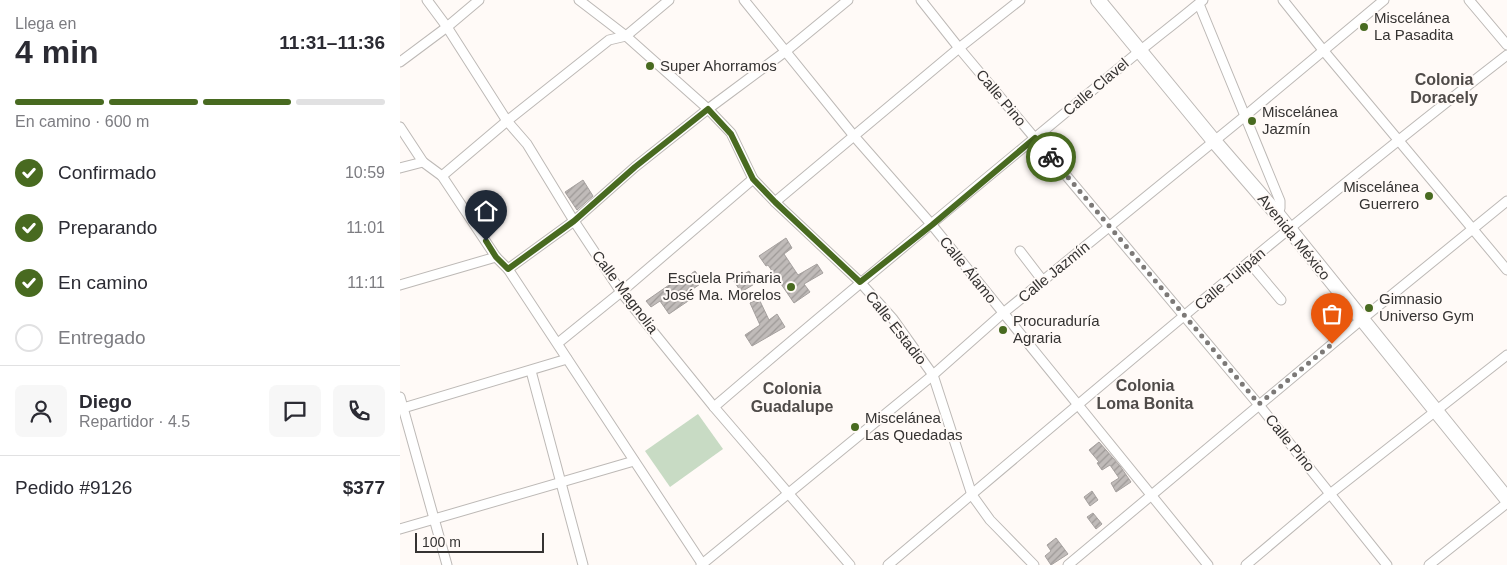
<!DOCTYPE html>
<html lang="es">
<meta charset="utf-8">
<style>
:root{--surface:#fff;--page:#f7f7f7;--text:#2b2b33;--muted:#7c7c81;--line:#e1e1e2;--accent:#486a20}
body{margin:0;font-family:Arial,sans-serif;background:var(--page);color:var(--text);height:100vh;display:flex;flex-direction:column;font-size:19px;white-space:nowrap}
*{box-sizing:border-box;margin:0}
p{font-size:16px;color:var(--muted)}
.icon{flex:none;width:28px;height:28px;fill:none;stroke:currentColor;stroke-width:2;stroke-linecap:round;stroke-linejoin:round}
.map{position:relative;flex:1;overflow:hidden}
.sheet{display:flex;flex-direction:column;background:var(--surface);width:400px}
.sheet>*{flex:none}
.scale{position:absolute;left:15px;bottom:12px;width:129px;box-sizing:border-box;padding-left:5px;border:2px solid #353332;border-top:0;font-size:14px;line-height:18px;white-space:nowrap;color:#353332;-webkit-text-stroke:4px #fffaf7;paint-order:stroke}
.pin{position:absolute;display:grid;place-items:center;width:42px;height:42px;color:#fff;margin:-51px -21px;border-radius:50% 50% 50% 0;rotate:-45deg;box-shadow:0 0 5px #0007}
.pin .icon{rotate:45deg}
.courier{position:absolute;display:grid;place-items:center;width:50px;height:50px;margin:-25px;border:4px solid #486a20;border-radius:50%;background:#fff;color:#222;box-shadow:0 1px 6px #0007}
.headline em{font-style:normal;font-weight:700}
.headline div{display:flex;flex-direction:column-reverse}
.headline{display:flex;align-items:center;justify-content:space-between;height:85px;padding:0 15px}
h1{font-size:32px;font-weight:700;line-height:38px}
.bar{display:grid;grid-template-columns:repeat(4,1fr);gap:8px 5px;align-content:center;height:60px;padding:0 15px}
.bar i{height:6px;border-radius:4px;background:var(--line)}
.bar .selected{background:var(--accent)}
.bar p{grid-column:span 4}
.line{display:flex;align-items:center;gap:12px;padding:0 15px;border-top:1px solid var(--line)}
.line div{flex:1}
.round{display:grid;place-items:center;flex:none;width:52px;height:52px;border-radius:8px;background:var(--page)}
ol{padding:0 15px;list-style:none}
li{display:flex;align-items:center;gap:15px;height:55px}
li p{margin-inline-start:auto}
li .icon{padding:5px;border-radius:50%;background:var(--accent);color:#fff;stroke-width:4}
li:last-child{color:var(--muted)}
li i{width:28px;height:28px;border:2px solid var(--line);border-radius:50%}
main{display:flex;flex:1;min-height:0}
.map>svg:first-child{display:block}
.pitch{fill:#c8dbc4}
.building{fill:url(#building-hatch);stroke:#a5a09e}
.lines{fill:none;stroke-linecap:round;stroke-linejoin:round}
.street-casing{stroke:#bdb9b6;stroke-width:11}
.secondary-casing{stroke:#bdb9b6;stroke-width:16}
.street{stroke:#fff;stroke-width:9}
.secondary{stroke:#fff;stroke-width:14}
.done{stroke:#7c7977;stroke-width:5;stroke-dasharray:0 9}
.route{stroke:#486a20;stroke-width:6}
.poi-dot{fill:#486a20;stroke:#fffaf7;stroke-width:2}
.labels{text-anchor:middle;stroke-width:4;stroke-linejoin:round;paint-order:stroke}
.poi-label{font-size:15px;fill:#353332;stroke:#fffaf7;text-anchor:start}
.street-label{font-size:15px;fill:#353332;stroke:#fffaf7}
.neighbourhood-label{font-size:16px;font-weight:bold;fill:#4f4b49;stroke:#fffaf7}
</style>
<main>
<section class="sheet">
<div class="headline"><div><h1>4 min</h1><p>Llega en</p></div><em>11:31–11:36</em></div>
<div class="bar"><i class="selected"></i><i class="selected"></i><i class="selected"></i><i></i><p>En camino · 600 m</p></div>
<ol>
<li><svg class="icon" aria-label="check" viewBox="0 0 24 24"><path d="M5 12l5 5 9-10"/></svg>Confirmado<p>10:59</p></li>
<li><svg class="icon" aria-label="check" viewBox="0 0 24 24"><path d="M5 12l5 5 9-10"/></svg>Preparando<p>11:01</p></li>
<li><svg class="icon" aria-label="check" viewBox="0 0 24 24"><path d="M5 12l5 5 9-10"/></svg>En camino<p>11:11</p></li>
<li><i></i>Entregado</li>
</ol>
<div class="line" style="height:90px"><a class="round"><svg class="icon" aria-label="person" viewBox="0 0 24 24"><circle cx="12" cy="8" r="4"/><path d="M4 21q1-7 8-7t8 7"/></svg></a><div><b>Diego</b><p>Repartidor · 4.5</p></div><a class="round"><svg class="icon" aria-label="chat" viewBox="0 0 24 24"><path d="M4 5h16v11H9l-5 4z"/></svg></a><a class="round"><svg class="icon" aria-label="phone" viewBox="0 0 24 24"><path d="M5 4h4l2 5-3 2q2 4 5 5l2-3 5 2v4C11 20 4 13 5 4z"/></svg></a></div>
<div class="line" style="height:65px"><div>Pedido #9126</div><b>$377</b></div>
</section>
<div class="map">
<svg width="1107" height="565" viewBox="0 0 1107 565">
<defs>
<pattern id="building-hatch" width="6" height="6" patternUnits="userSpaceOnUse" patternTransform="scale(1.25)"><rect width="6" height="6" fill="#c0bbb9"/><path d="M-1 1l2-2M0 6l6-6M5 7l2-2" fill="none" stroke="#9d9997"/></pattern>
</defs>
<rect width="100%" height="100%" fill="#fffaf7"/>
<path class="pitch" d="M298,414L323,449L270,487L245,451Z"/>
<g class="building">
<path d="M183,180L193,196L177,210L165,192Z"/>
<path d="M386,238L392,248L384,254L398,275L417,264L423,273L404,284L410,292L394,303L368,265L366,266L359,256Z"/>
<path d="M295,271L303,282L290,291L294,297L269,314L260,301L251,307L246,301L282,276L284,279Z"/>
<path d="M349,271L356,283L341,292L334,281Z"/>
<path d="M359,299L369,320L377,314L385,327L352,346L345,335L360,325L350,303Z"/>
<path d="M699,442L720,466L731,482L716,492L711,483L719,478L710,465L702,470L697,463L699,462L689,450Z"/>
<path d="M692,491L698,500L690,506L684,497Z"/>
<path d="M693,513L702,524L696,529L687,517Z"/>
<path d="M656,538L668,554L651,565L645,556L651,551L647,545Z"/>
</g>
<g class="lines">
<defs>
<g id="street">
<path d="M27,0L47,27L107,121L127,144L174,221L221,292L314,407L450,565"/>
<path d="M179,0L226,36L308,109L331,133L353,179L375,202L460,282L493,319L533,375L572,495L590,520L634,565"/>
<path d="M344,0L454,136L532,225L808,565"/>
<path d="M521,0L559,48L859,405L987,565"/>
<path d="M883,0L923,50L1107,270"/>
<path d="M1069,0L1107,45"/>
<path d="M799,4L880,201V208L878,215"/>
<path d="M0,62L47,27L79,0"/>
<path d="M0,127L23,162L42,176L96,257L108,269L303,565"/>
<path d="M0,168L23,162"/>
<path d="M42,176L107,121L209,40L226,36L269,0"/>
<path d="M375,202L559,48L620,0"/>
<path d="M620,251L643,281"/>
<path d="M849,262L881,300"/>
<path d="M108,269L174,221L235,167L308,109L386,51L448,0"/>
<path d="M0,285L96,257"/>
<path d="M158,343L221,292L353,179"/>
<path d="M131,371L183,565"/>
<path d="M0,397L47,565"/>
<path d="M314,407C449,291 587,178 724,64C750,42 777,22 803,0"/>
<path d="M0,409L167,359"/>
<path d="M0,529L234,461"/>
<path d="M301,565L533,375L602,314L845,116L984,0"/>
<path d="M488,565C692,393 895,219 1107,55"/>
<path d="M668,565L961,320L1107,201"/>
<path d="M846,565L930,494L1107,355"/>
<path d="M1029,565L1107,503"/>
</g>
<path id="secondary" d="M698,0L814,141L878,215L1107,499"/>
</defs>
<use href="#street" class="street-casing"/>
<use href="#secondary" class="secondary-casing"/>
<use href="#street" class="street"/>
<use href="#secondary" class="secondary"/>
</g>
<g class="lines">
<path class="done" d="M651,157L859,404L932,344"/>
<path class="route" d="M86,241L96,257L108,269L174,221L235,167L308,109L331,134L353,179L375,202L460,282L532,225L635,138L651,157"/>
</g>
<g class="poi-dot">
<circle cx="964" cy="27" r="5"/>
<circle cx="250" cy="66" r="5"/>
<circle cx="852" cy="121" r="5"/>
<circle cx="1029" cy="196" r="5"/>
<circle cx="391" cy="287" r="5"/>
<circle cx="969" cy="308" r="5"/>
<circle cx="603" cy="330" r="5"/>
<circle cx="455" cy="427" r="5"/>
</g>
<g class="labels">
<g class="poi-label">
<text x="974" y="23">Miscelánea<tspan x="974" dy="17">La Pasadita</tspan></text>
<text x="260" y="71">Super Ahorramos</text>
<text x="862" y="117">Miscelánea<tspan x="862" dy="17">Jazmín</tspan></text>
<text x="1019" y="192" text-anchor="end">Miscelánea<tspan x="1019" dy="17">Guerrero</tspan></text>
<text x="381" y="283" text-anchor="end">Escuela Primaria<tspan x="381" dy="17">José Ma. Morelos</tspan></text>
<text x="979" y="304">Gimnasio<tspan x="979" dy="17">Universo Gym</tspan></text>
<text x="613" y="326">Procuraduría<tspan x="613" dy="17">Agraria</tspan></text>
<text x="465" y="423">Miscelánea<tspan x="465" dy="17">Las Quedadas</tspan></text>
</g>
<g class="street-label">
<text transform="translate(696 87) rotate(-40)" y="5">Calle Clavel</text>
<text transform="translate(601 98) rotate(50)" y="5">Calle Pino</text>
<text transform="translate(894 237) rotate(51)" y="5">Avenida México</text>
<text transform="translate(568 270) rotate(51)" y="5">Calle Álamo</text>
<text transform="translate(654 272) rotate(-39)" y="5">Calle Jazmín</text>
<text transform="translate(830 279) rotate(-40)" y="5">Calle Tulipán</text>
<text transform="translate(225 292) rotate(53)" y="5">Calle Magnolia</text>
<text transform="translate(496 328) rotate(52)" y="5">Calle Estadio</text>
<text transform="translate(890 443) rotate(51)" y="5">Calle Pino</text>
</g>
<g class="neighbourhood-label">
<text x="1044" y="85">Colonia<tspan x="1044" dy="18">Doracely</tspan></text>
<text x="745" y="391">Colonia<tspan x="745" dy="18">Loma Bonita</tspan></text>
<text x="392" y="394">Colonia<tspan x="392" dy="18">Guadalupe</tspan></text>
</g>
</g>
</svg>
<div class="scale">100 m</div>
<div class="pin" style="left:932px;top:344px;background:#ea580c"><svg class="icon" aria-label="bag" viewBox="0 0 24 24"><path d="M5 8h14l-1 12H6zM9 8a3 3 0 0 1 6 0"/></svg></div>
<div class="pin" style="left:86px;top:241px;background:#1f2937"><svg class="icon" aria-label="home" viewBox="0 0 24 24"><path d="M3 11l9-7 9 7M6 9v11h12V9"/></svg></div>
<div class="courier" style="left:651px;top:157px"><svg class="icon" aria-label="bike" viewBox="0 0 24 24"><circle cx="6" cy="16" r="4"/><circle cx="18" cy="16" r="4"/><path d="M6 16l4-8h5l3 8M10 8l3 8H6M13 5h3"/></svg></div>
</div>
</main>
